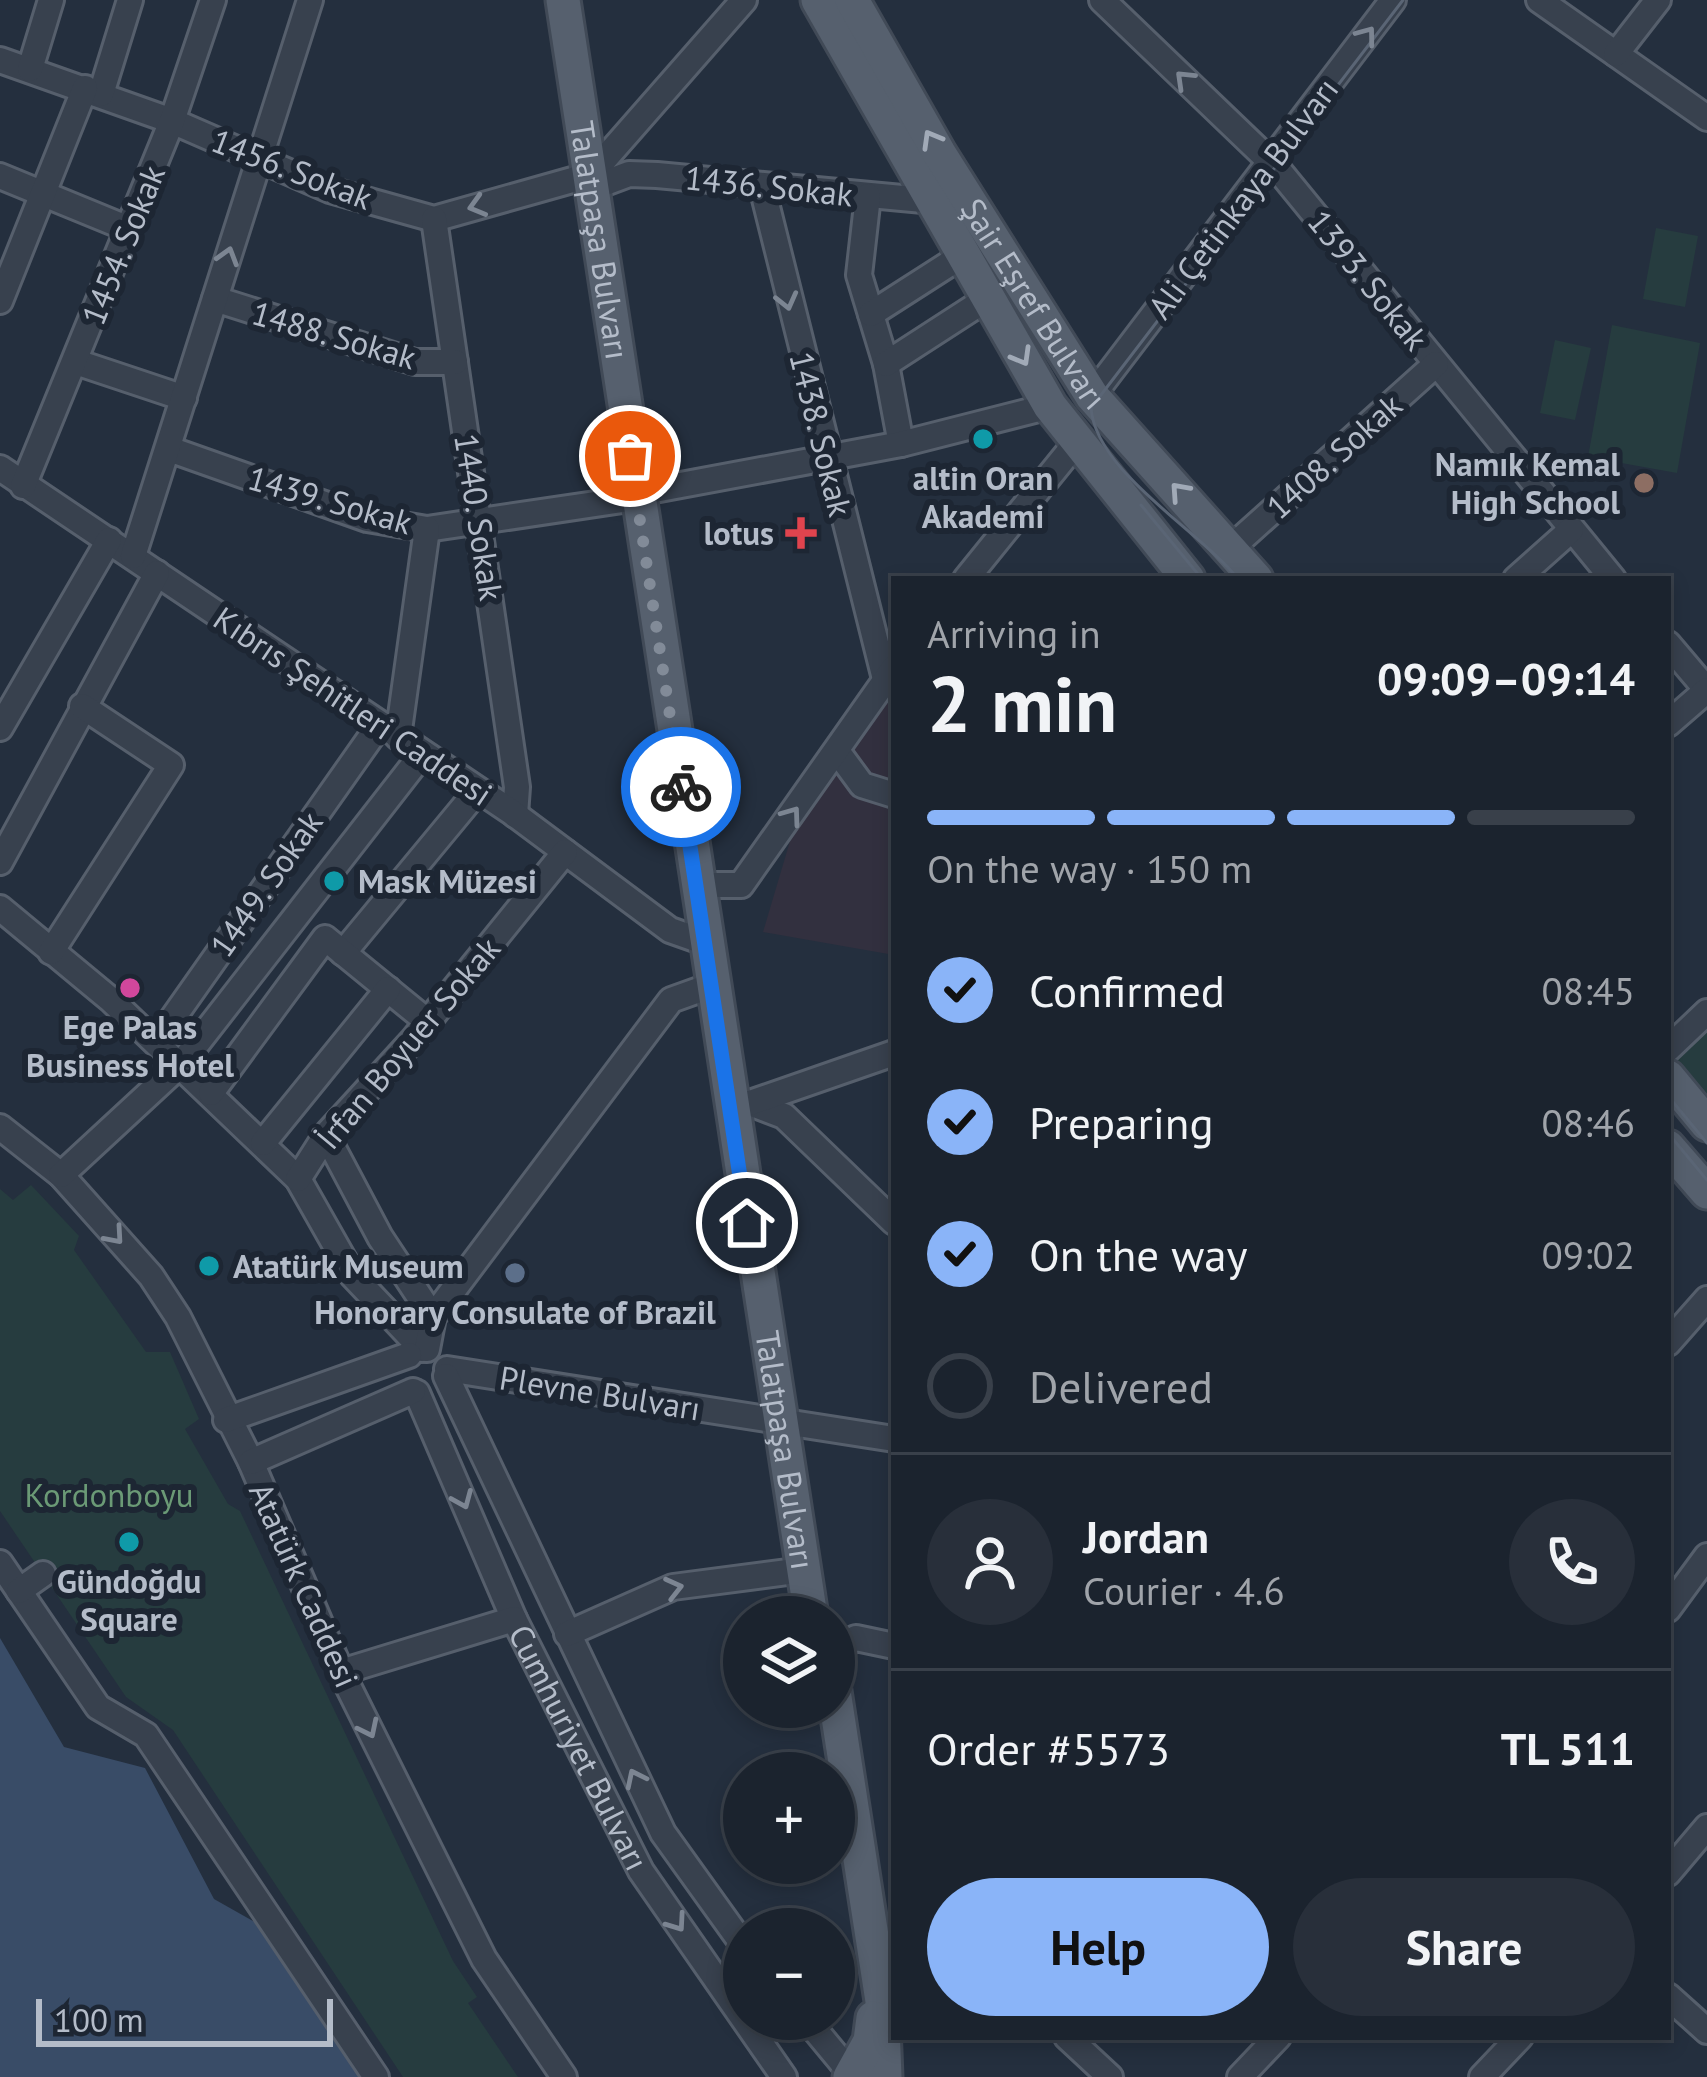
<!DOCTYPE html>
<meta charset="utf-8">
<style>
:root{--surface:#1b232e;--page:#282f3a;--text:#f1f3f6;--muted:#a0a4aa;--line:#39404a;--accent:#8ab4f8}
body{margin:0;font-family:"PT Sans",sans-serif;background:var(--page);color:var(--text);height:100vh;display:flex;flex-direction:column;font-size:45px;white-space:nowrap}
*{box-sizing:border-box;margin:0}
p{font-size:39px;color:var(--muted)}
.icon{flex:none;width:66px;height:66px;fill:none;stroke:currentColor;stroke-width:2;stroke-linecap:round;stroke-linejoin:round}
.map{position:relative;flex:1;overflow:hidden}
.sheet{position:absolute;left:891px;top:576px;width:780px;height:1464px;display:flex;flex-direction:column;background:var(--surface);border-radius:0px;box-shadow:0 6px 18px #0003,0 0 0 3px var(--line)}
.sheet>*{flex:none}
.buttons{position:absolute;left:723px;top:1596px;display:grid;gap:24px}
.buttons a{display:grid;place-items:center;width:132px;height:132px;border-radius:50%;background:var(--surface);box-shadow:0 6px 18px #0003,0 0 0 3px var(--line);font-size:60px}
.scale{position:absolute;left:36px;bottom:30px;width:297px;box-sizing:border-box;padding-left:12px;border:6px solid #b4bcc9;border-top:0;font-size:33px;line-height:42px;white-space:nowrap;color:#b4bcc9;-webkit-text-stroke:9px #1d2633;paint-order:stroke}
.pin{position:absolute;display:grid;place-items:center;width:102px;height:102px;color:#fff;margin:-51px;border:6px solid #fff;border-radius:50%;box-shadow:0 3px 12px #0007}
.courier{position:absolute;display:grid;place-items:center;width:120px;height:120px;margin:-60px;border:9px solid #1a73e8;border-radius:50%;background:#fff;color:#222;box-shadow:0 3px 15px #0007}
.summary em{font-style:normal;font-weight:600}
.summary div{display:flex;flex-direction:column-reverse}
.summary{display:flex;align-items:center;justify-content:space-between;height:204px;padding:0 36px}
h1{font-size:78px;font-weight:600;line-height:90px}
.bar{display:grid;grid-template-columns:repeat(4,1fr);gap:18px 12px;align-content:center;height:144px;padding:0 36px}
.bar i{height:15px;border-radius:9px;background:var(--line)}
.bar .selected{background:var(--accent)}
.bar p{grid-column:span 4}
.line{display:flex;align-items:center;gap:30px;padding:0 36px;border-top:3px solid var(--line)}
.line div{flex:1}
.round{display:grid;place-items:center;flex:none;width:126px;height:126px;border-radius:63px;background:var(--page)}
ol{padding:0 36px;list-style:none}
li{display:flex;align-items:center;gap:36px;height:132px}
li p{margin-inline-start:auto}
li .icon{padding:12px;border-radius:50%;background:var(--accent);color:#111;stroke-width:4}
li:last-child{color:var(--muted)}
li i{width:66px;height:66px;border:6px solid var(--line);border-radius:50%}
.button{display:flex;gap:24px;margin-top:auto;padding:24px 36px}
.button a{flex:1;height:138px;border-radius:72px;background:var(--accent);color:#111;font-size:48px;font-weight:600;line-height:138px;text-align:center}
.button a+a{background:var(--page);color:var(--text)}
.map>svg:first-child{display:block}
.medical{fill:#32303f}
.green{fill:#263c3f}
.water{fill:#394c67}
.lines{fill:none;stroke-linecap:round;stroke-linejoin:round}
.minor-casing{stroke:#565f6c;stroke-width:30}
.major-casing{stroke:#414a57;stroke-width:39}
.minor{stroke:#38414e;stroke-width:24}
.major{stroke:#56606e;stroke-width:33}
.tram{stroke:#5a6575;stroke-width:3}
.oneway{stroke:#7c8592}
.oneway2{stroke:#a1aab7}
.done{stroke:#828b98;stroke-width:12;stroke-dasharray:0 21.6}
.route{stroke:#1a73e8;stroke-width:15}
.culture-dot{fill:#0f9aa8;stroke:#1d2633;stroke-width:4.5}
.education-dot{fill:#8d6e63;stroke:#1d2633;stroke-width:4.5}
.health-dot{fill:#e0444e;stroke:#1d2633;stroke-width:4.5}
.hotel-dot{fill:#d1479c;stroke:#1d2633;stroke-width:4.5}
.service-dot{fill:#5c6f8a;stroke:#1d2633;stroke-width:4.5}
.labels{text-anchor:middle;stroke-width:12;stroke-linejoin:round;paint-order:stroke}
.street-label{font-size:33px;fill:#b4bcc9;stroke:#1d2633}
.poi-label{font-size:33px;font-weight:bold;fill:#b4bcc9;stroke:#1d2633}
.park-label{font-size:33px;fill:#6b9a76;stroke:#1d2633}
</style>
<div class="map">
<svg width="1707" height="2077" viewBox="0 0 1707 2077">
<rect width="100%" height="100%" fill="#242f3e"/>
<path class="medical" d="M894,696V955L763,932L793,831L856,738Z"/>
<g class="green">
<path d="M1656,228L1698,236L1685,307L1643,299Z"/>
<path d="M1612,325L1700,343L1677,473L1588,457Z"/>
<path d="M1555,340L1591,348L1575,420L1540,413Z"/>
<path d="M1707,1024V1111L1668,1066Z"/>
<path d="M31,1185L79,1236L74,1250L146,1352H170L199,1419L185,1429L228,1504L240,1511L453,1961L477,1997L468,2003L518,2077H403L173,1730L126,1697L0,1511V1189L13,1200Z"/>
</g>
<path class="water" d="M0,1638L64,1747L145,1768L214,1899L278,1935L367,2077H0Z"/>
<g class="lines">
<defs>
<g id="minor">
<path d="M1102,0L1276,167L1613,579"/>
<path d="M1539,0L1707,118"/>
<path d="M1616,54L1658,0"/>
<path d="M0,60L172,121L330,190L434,219L590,175"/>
<path d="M30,69L51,0"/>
<path d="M101,94L130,0"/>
<path d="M602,162L744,0"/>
<path d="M0,176L129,229"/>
<path d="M605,183L629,174L657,175L934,201"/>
<path d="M762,187L885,679L894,681"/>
<path d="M868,196L859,275L886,364L901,444"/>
<path d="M434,219L517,787L515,815"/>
<path d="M215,299L415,362H455"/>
<path d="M0,301L85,88"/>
<path d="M871,314L963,255"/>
<path d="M76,362L184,398"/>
<path d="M886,364L988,298"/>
<path d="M1092,396L1393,0"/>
<path d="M169,449L367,519L427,529L636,498"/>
<path d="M0,468L513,813L670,930L704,942"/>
<path d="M23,486L172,121L213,0"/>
<path d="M654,490L901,444L1050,406"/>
<path d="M1231,548L1436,364"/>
<path d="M133,556L310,0"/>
<path d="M966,579L1076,443"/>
<path d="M1516,579L1571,530"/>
<path d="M1668,644L1707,690"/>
<path d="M1668,724L1707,690"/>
<path d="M0,728L109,540"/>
<path d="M398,737L427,529"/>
<path d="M837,751L862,785L894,795"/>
<path d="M0,862L157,573"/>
<path d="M711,885H741L894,668"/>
<path d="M0,908L111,1000L298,1179L353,1276L422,1349"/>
<path d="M51,952L171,765L82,706"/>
<path d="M343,953L478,790"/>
<path d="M156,1042L378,727"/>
<path d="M1668,1049L1707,1012"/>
<path d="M211,1093L325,938L428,1022"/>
<path d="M750,1103L784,1116L894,1222"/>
<path d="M750,1103L894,1053"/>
<path d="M0,1127L61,1175L151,1276L178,1317L251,1462L341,1672L484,1959L564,2077"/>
<path d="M326,1135L380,1237L433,1317"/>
<path d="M263,1143L388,989"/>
<path d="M61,1175L181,1064L423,753"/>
<path d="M298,1179L326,1135L413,1040L565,852"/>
<path d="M1668,1343L1707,1299"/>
<path d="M427,1349L433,1317L671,1000L710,986"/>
<path d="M447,1369L894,1439"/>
<path d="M446,1376L663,1833L744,1946"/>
<path id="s1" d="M417,1393L514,1619L641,1871L784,2077"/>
<path d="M226,1420L409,1355"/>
<path d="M251,1462L413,1391"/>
<path d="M0,1563L98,1707L146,1735L376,2077"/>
<path d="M19,1591L43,1574"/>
<path d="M1668,1609L1707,1556"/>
<path d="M567,1634L673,1587L803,1570"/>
<path d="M834,1649L856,1638L894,1646"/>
<path d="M341,1672L514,1619"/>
<path d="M1668,1873L1707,1827"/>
<path d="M1668,1996L1707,2031"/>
<path d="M806,2019L854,2077"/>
<path d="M1067,2037L1110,2077"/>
<path d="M1240,2077L1278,2037"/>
<path d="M1482,2077L1520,2037"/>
</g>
<g id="major">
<path id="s2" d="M563,0L811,1617"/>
<path d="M818,0L1050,406L1188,579"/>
<path id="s3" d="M852,0L939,153L1092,396L1256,579"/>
<path d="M1668,1077L1707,1124"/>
<path d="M1668,1147L1707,1192"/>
<path d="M834,1691L882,2001L885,2077"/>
<path d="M850,2077L870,2041L873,2018"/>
</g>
</defs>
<use href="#minor" class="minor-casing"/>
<use href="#major" class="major-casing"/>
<use href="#minor" class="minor"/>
<use href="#major" class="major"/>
<g class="tram">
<path d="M1141,505L1202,579"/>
<path d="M1238,579C1199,530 1096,472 1091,408L1403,0"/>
<path d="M1668,1096L1707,1143"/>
<path d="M1668,1133L1707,1180"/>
</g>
</g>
<defs><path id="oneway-chevron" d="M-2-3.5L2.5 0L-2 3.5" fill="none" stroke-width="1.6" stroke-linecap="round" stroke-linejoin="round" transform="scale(3)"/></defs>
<g class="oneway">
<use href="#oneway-chevron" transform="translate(1367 35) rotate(-53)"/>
<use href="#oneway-chevron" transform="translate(1184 79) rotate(-136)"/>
<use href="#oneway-chevron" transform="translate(477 206) rotate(164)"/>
<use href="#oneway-chevron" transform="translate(228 256) rotate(-73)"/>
<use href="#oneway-chevron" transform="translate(787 301) rotate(76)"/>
<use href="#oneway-chevron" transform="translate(792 815) rotate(-54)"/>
<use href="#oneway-chevron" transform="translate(115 1236) rotate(49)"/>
<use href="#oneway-chevron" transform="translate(463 1500) rotate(67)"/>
<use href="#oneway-chevron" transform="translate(674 1588) rotate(-14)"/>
<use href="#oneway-chevron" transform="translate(369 1729) rotate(64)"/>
<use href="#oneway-chevron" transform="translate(635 1778) rotate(-116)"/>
<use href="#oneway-chevron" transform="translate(677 1923) rotate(55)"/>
</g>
<g class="oneway2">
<use href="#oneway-chevron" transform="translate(931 139) rotate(-120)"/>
<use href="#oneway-chevron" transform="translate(1022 357) rotate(60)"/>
<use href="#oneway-chevron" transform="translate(1179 491) rotate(-132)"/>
</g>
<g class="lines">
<path class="done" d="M630,456L681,787"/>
<path class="route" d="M681,787L747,1223"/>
</g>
<g class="culture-dot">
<circle cx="983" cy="439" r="12"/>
<circle cx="334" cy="881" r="12"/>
<circle cx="209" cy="1266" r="12"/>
<circle cx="129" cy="1542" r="12"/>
</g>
<circle class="education-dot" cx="1644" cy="483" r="12"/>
<path class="health-dot" d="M795 515h12v12h12v12h-12v12h-12v-12h-12v-12h12z"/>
<circle class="hotel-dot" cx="130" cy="988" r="12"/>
<circle class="service-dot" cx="515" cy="1273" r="12"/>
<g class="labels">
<g class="street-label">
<text transform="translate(292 169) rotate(21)" y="12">1456. Sokak</text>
<text transform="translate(769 186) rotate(6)" y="12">1436. Sokak</text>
<text transform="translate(1243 198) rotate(-53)" y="12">Ali Çetinkaya Bulvarı</text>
<text dy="12" stroke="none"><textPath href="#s2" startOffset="243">Talatpaşa Bulvarı</textPath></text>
<text transform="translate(123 245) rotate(-68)" y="12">1454. Sokak</text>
<text transform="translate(1368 280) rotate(51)" y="12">1393. Sokak</text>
<text dy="12" stroke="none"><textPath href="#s3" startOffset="354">Şair Eşref Bulvarı</textPath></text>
<text transform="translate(334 335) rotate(16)" y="12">1488. Sokak</text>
<text transform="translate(821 434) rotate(76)" y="12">1438. Sokak</text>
<text transform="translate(1334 456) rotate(-42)" y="12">1408. Sokak</text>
<text transform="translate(330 500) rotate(16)" y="12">1439. Sokak</text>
<text transform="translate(479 517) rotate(81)" y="12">1440. Sokak</text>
<text transform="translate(353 706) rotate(34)" y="12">Kıbrıs Şehitleri Caddesi</text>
<text transform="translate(266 884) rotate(-55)" y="12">1449. Sokak</text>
<text transform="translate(408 1043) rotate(-50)" y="12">İrfan Boyuer Sokak</text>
<text transform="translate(600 1393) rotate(9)" y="12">Plevne Bulvarı</text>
<text dy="12" stroke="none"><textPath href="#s2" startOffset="1467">Talatpaşa Bulvarı</textPath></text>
<text transform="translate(304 1585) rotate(66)" y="12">Atatürk Caddesi</text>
<text dy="12" stroke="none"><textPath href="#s1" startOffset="390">Cumhuriyet Bulvarı</textPath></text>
</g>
<g class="poi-label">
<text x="1620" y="476" text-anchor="end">Namık Kemal<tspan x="1620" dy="38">High School</tspan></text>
<text x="983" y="490">altin Oran<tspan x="983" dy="38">Akademi</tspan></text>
<text x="774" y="545" text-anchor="end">lotus</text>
<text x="358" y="893" text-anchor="start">Mask Müzesi</text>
<text x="130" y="1039">Ege Palas<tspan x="130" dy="38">Business Hotel</tspan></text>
<text x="233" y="1278" text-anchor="start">Atatürk Museum</text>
<text x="515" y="1324">Honorary Consulate of Brazil</text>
<text x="129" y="1593">Gündoğdu<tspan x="129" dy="38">Square</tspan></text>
</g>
<g class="park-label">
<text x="109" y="1507">Kordonboyu</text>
</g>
</g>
</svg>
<div class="buttons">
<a><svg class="icon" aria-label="layers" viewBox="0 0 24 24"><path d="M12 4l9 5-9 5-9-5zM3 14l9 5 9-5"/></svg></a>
<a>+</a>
<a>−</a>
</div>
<div class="scale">100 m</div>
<div class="pin" style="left:630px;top:456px;background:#ea580c"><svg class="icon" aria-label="bag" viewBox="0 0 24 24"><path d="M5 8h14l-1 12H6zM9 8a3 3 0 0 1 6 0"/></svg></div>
<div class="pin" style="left:747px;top:1223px;background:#1f2937"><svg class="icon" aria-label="home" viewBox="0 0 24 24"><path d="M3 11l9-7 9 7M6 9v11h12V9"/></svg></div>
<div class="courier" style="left:681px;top:787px"><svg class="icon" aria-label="bike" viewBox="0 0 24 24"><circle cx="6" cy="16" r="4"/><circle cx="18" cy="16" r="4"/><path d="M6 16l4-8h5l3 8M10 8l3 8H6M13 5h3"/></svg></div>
<section class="sheet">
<div class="summary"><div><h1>2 min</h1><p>Arriving in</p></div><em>09:09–09:14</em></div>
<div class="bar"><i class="selected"></i><i class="selected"></i><i class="selected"></i><i></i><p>On the way · 150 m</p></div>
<ol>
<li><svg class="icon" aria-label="check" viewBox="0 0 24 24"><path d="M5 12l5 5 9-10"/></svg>Confirmed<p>08:45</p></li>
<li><svg class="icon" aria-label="check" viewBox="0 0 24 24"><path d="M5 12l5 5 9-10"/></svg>Preparing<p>08:46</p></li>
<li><svg class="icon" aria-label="check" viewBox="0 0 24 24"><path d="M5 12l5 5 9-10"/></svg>On the way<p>09:02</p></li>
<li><i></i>Delivered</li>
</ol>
<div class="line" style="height:216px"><a class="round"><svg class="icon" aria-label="person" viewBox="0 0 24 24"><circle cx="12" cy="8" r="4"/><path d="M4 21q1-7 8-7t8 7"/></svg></a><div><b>Jordan</b><p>Courier · 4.6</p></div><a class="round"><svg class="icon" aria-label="phone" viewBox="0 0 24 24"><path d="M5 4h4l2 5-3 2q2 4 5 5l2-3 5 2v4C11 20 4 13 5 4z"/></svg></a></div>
<div class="line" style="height:156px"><div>Order #5573</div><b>TL 511</b></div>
<div class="button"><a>Help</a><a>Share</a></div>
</section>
</div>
